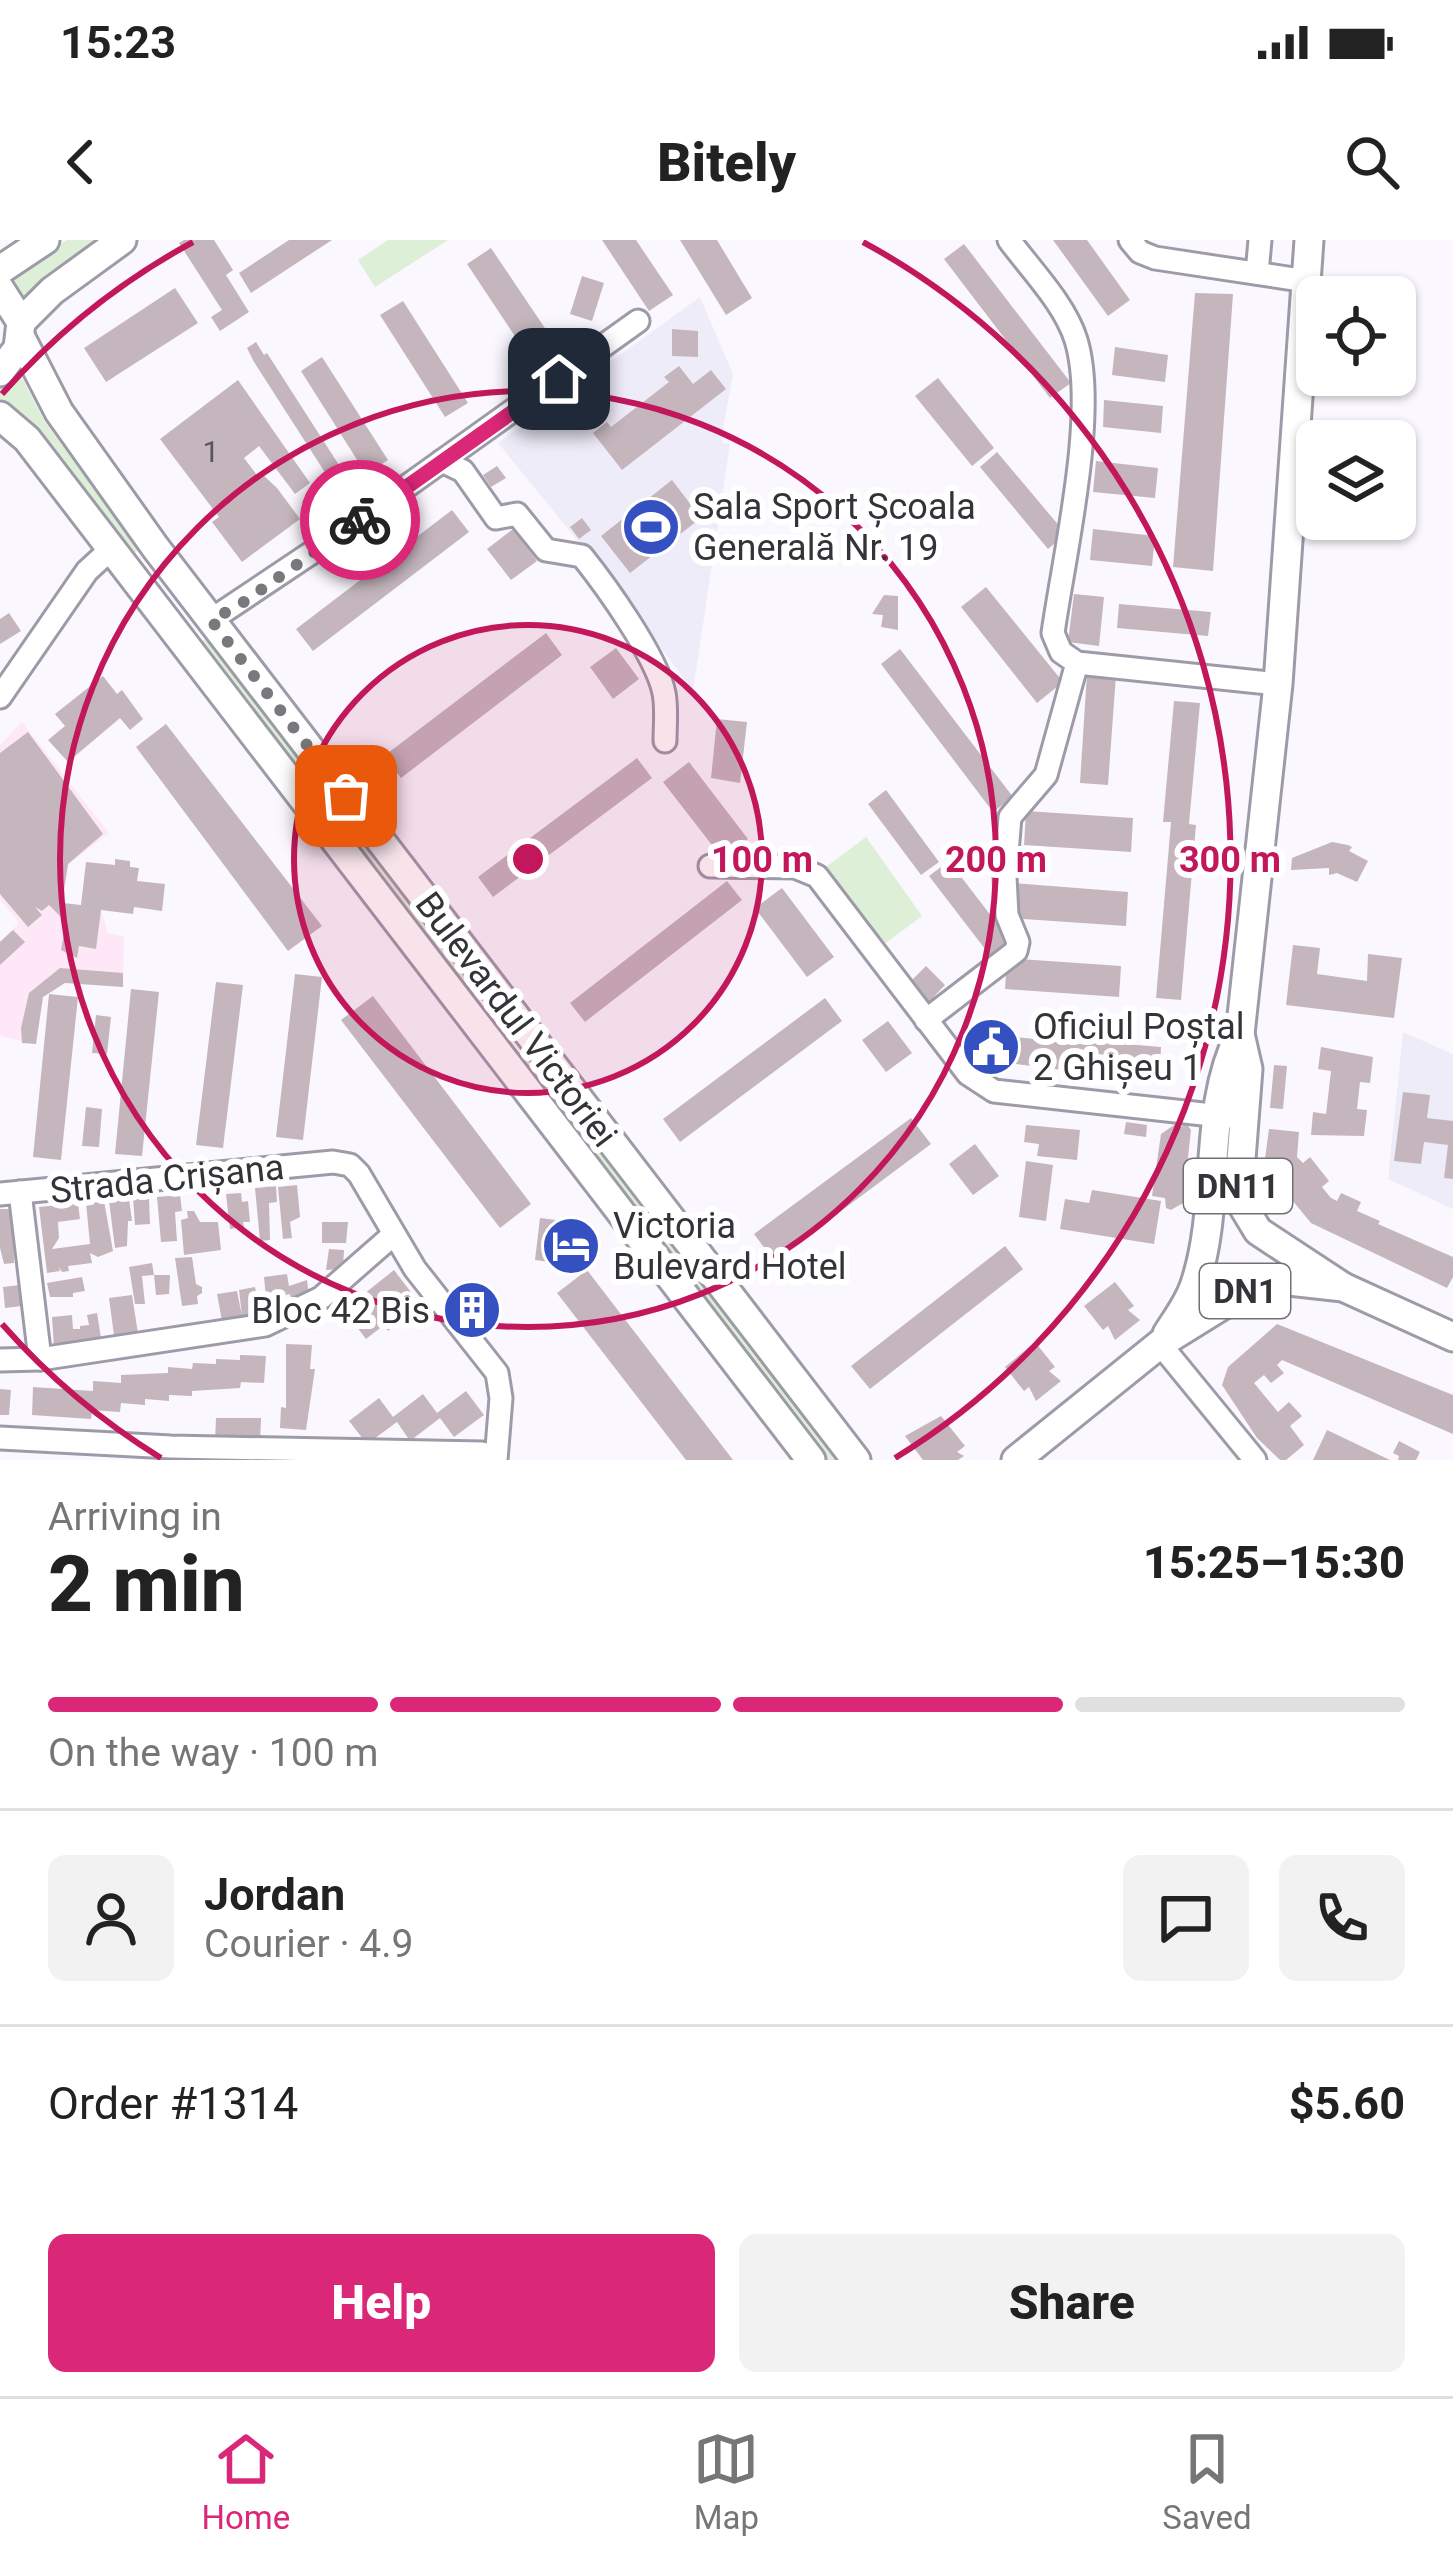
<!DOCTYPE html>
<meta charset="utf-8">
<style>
:root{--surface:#fff;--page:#f2f2f2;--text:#222;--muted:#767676;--line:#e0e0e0;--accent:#db2777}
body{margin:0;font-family:Roboto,sans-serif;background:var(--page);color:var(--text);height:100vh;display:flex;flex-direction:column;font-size:45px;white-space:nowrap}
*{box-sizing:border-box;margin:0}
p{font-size:39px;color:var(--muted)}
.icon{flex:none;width:66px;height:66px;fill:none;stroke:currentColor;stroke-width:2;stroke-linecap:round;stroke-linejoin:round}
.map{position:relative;height:1220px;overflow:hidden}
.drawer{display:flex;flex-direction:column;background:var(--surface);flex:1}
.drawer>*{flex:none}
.buttons{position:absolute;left:1296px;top:36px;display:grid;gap:24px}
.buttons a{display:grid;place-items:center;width:120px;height:120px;border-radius:18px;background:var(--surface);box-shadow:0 3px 9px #0004;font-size:60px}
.pin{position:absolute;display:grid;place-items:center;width:102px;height:102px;color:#fff;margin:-51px;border-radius:24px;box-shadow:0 6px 18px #0006}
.courier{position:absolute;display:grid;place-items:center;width:120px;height:120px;margin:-60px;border:9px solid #db2777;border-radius:50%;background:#fff;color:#222;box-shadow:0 3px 15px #0007}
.overview em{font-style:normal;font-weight:800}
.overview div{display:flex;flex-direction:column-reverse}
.overview{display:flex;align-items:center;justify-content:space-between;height:204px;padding:0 48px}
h1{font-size:78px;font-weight:800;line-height:90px}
.bar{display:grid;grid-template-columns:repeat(4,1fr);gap:18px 12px;align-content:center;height:144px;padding:0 48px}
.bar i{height:15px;border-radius:9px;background:var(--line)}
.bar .on{background:var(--accent)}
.bar p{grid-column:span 4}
.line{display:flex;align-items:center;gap:30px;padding:0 48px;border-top:3px solid var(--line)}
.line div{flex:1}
.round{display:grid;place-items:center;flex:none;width:126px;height:126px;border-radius:18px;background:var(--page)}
.button{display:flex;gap:24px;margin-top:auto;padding:24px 48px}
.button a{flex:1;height:138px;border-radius:18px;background:var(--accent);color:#fff;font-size:48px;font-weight:800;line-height:138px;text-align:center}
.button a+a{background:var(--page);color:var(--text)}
.status{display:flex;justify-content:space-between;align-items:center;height:84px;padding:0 60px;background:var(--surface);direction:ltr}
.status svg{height:33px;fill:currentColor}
header{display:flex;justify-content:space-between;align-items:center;height:156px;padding:0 48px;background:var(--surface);font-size:54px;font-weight:800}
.menu{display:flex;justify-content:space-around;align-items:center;height:168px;border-top:3px solid var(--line);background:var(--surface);font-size:33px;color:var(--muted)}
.menu a{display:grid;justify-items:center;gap:6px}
.menu .on{color:var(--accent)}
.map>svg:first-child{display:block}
.commercial{fill:#fee8f7}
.built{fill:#efecf9}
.green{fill:#ddefd6}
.building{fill:#c5b6be}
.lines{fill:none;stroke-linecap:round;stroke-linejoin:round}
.minor-casing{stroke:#9e9ba9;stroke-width:27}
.major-casing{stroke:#9e9ba9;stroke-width:33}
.minor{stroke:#fff;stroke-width:21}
.major{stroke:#fff;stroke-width:27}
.done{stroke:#79787d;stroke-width:12;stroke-dasharray:0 21.6}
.route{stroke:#db2777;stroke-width:15}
.ring{fill:none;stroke:#c2185b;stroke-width:6}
.labels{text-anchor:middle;stroke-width:12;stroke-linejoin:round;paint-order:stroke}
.number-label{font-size:30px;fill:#58545a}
.shield{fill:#fff;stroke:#717074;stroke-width:3}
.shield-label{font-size:33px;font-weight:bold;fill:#343338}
.poi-label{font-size:36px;fill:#343338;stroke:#fff;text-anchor:start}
.street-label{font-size:36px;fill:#343338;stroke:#fff}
.centre{fill:#c2185b;stroke:#fff;stroke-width:6}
.ring-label{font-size:36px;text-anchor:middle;font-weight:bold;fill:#c2185b;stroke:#fff;stroke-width:12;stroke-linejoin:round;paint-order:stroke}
</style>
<div class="status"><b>15:23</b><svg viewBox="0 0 49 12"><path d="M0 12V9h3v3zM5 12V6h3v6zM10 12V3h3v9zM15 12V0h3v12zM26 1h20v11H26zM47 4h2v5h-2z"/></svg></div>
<header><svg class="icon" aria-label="back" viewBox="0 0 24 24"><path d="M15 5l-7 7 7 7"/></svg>Bitely<svg class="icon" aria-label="search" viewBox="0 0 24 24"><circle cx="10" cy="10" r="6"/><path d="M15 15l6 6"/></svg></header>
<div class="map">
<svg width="1453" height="1220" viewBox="0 0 1453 1220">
<rect width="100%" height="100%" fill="#faf8fe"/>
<path class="commercial" d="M22,482L109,593L69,624L62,662L101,670L108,693L124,696L123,747L64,743L43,757L36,804L0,796V701L19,683L0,659V505Z"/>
<g class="built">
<path d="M700,57L733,134L722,194L723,203L730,204L693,451L617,349L498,203Z"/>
<path d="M1403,792L1453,814V969L1388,939Z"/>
</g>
<g class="green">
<path d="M67,0H99L24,60L4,35Z"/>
<path d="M388,0H448L375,47L358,20Z"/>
<path d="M19,132L45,182L139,309L132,315L35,189L0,159V148Z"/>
<path d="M202,400L210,401L479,751V759H472L200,403Z"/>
<path d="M866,597L922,676L883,705L826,627Z"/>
<path d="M522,811L527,814L840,1220H827L520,820Z"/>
</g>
<g class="building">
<path d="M184,0H214L233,30L226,35L249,72L220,91L211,77L222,70L179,3Z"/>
<path d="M289,0H332L251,53L239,33Z"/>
<path d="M602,0H636L673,55L649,71Z"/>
<path d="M680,0H717L752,58L726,75Z"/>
<path d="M1053,0H1087L1130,60L1108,76Z"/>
<path d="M964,4L1071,143L1050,158L944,19Z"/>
<path d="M491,8L559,109L534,125L467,24Z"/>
<path d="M582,36L604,43L592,81L570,74Z"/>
<path d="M175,48L198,83L106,142L84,108Z"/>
<path d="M1195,53L1233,54L1213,331L1173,327Z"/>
<path d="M403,61L468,163L445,177L380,75Z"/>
<path d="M672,89L698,91V117L672,116Z"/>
<path d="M256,102L264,115L267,113L364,264L351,273L254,122L247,108Z"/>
<path d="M1115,107L1168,115L1165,142L1112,135Z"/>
<path d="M322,117L388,220L366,234L301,131Z"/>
<path d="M679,126L693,144L711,130L726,149L622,230L593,193L607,182L611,187L669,142L664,137Z"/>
<path d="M938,138L994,208L972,226L915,156Z"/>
<path d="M238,140L310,243L295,254L259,206L244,218L260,239L264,236L277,248L300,279L242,322L212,282L219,277L160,199Z"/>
<path d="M1104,160L1163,166L1161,193L1103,187Z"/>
<path d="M997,212L1066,294L1048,309L980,227Z"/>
<path d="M1096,221L1158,228L1155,258L1093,252Z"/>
<path d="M497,226L506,238L491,247L483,235Z"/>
<path d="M672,240L701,278L630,333L601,296Z"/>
<path d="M452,270L469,292L313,411L296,389Z"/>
<path d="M582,278L591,290L579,299L570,287Z"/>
<path d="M513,289L537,321L511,340L487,309Z"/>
<path d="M1093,289L1155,296L1152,326L1090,320Z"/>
<path d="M986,347L1063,442L1037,463L961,367Z"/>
<path d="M1074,354L1104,357L1099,406L1068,402Z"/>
<path d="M884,355L898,356V390L881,387L883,375L872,374Z"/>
<path d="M1119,364L1211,372L1208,396L1117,388Z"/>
<path d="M9,373L21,391L0,404V379Z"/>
<path d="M546,393L562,415L401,538L384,516Z"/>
<path d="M616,408L639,439L613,459L590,427Z"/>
<path d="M900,409L1013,557L993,572L881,424Z"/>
<path d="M1087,433L1116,435L1108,545L1080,543Z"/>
<path d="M103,436L117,454L122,450L143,479L130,490L120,478L68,522L48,500L65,486L55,474Z"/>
<path d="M1174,461L1200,463L1189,584L1196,585L1181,760L1156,758L1171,582H1163Z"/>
<path d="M717,479L747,482L740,543L711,538Z"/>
<path d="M166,484L322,686L288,711L136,507Z"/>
<path d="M28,492L103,594L68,624L62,663L81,665L86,622L115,625V619L130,621V627L139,628L137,641L165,644L162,671L134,667L133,674L101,670L96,709L79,706L77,718L61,710L66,682L49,665L42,671L35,667L42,675L28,687L0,654V513Z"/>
<path d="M637,518L652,538L493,657L478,637Z"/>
<path d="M689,522L748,599L722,618L663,542Z"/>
<path d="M886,550L939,622L921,635L868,564Z"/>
<path d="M1026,571L1133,578L1131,612L1024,605Z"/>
<path d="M1332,602L1348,605L1352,607L1349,611L1368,621L1357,642L1337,633L1329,635V628L1291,630L1292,618Z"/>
<path d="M949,621L1015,707L995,722L929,636Z"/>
<path d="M727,641L742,660L585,782L570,763Z"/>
<path d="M1013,643L1128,652L1126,686L1010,678Z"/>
<path d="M782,648L834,717L807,737L755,668Z"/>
<path d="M13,690L25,702L0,725V702Z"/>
<path d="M1293,705L1320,708L1317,734L1367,741L1368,714L1402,718L1394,778L1286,765Z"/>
<path d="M1007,718L1121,726L1119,757L1005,749Z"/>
<path d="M926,726L945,745L928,763L909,743Z"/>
<path d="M60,728L123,733V747L65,743L43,757L36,804L22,803L21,788L29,753Z"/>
<path d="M295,734L322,737L303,900L276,897Z"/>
<path d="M216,742L243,745L223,908L196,905Z"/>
<path d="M131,749L159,752L142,916L115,914Z"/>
<path d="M49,754L78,757L61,920L33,917Z"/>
<path d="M373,756L531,964L500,988L341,780Z"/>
<path d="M825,758L842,781L680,902L663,879Z"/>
<path d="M96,775L111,777L107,814L92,813Z"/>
<path d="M888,781L912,813L886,832L862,800Z"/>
<path d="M981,793L1089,805V801L1161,807L1160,832L1087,827L1086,833L977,819Z"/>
<path d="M1321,807L1373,817L1370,843L1360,842L1357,869L1367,870L1364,896L1311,895L1313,872L1326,874L1331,831L1318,829Z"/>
<path d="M1274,825L1287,826L1283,869L1270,868Z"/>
<path d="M1403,852L1430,855L1427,878L1453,881V939L1444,938L1448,905L1424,902L1421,924L1394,921Z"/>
<path d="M86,867L102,869L99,907L82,906Z"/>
<path d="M911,878L931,904L774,1021L754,994Z"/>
<path d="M1126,882L1147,885L1146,897L1124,894Z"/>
<path d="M1177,883L1181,887L1186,883L1191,890L1183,963L1171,970L1166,968L1165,958L1152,956L1161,894Z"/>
<path d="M1026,885L1080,890L1077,920L1037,916L1039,904L1024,902Z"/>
<path d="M1269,889L1299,892L1297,917L1303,923L1310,917L1329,941L1322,947L1331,958L1337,961L1341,953L1361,962L1357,971L1380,981L1378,984L1453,1017V1037L1447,1048L1311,983L1264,926Z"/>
<path d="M975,904L999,936L973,955L949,924Z"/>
<path d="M1026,921L1053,925L1046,981L1019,977Z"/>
<path d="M297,945L300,977L290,982L292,998L283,999L278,947Z"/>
<path d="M276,946L277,962L269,963L270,1000L260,1001L255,948Z"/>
<path d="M1092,950L1161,961L1154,1004L1060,989L1065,959L1089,963Z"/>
<path d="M241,953L242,962L248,961L250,982H243L244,987L230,989L226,954Z"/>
<path d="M180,955L182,971L175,972L177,1001L161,1002L157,957Z"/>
<path d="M133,958H149L150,984L135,985Z"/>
<path d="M129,959L132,981H128L127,1006L115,1008L109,961Z"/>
<path d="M104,961L113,1011L98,1017L90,1013L92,1023L68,1026L69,1031L62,1032L59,1027L60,1031L47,1033L39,967L78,963L80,979L58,982L59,998L52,1009L90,1004L86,963Z"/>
<path d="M0,969H13L14,1023L4,1024L0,1008Z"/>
<path d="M187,971H194L200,982H218L221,1010L184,1015L181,980L188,978Z"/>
<path d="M540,978L587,984L584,1013L560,1010L558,1023L535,1020Z"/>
<path d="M322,982H348L346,1003H322Z"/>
<path d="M1005,1006L1023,1029L870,1149L851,1126Z"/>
<path d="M329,1009L344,1010L343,1029L326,1030Z"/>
<path d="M192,1017L196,1044L202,1047V1053L197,1056L198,1064L182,1066L175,1018Z"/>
<path d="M152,1023L154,1035L142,1036L145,1064H135L129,1027Z"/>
<path d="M394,1030L417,1060L391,1080L395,1085L388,1091L384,1085L366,1099L344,1070Z"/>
<path d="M587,1030L733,1220H686L557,1053Z"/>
<path d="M287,1034L289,1046L307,1040L309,1056L292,1066L290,1054L286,1055L281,1058L283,1067L276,1069L274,1057L266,1058L264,1037Z"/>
<path d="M154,1035H170L169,1054L156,1055Z"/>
<path d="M82,1037L85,1051L73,1053V1057H50L47,1043Z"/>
<path d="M467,1040L500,1081L478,1099L445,1059Z"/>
<path d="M1115,1042L1134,1066L1128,1070L1140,1080L1115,1100L1108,1086L1103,1090L1084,1066Z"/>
<path d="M28,1044L30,1065L5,1068L3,1047Z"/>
<path d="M255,1047L261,1080L223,1086L217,1054L237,1051L242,1076L239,1050Z"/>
<path d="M132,1055L139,1100L115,1103L109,1058Z"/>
<path d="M97,1073L102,1104L54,1108L52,1077L72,1075L73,1089H80V1086L89,1085L87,1075Z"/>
<path d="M1277,1084L1453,1155V1194L1282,1120L1277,1125L1284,1133L1271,1143L1264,1135L1254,1143L1278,1172L1289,1162L1302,1176L1290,1186L1304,1205L1286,1220H1280L1257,1198L1222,1145L1228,1127Z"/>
<path d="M1035,1102L1055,1127L1049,1131L1061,1141L1036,1161L1029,1147L1024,1151L1005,1127Z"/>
<path d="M286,1104L312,1105L310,1129H315L306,1190L280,1188L281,1167L286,1168Z"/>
<path d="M240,1115L266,1116L264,1143L241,1142L240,1148L192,1151V1156L169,1155V1161L145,1159V1165L121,1163L120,1172L92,1170L91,1179L32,1175L33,1147L93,1151V1141L121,1143V1135L168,1133V1127L192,1129L193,1123L216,1124V1119L240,1120Z"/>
<path d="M0,1149L11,1150L9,1175H0Z"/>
<path d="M466,1151L484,1175L454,1197L440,1178L410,1201L397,1182L367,1204L349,1181L379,1158L393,1177L423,1154L437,1173Z"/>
<path d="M941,1176L965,1206L957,1212L964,1216L958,1220H923L905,1196Z"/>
<path d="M216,1178H261L260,1203L215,1202Z"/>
<path d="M1327,1190L1390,1220H1313Z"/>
<path d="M1399,1201L1420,1212L1416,1220H1398L1399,1216L1393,1213Z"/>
</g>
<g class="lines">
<defs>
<g id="minor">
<path d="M1009,0C1031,30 1065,64 1076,100C1098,172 1064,315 1053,393L1061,412L1077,423L1278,444"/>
<path d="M1130,0L1140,12L1155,18L1307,41"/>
<path d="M1257,33L1260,0"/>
<path d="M442,221L463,231L496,278L517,274L546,310L582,316C606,346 657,417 664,453C667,468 665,485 665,501"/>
<path d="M211,380L347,289L638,81"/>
<path d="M0,457L87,331L111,309"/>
<path d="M710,626L795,627L817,636L968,834L994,851L1230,877"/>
<path d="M926,780L1016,711L1018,702L1007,675L1005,637L1010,577L1046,535L1077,423"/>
<path d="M20,952L40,1119"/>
<path d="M0,954L333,922L350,925L359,934L415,1029L497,1133L501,1158L496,1220"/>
<path d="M1160,1104L1255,1220"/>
<path d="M0,1120L40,1119L265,1085L321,1058L393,995"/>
<path d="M0,1198L171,1207L482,1213"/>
</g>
<g id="major">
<path d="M1309,0L1278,444L1240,794L1248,829L1238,958L1258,991L1343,1047"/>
<path d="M0,30L45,0"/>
<path d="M0,49L21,82L18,108L0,132"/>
<path d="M21,82L52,51L122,0"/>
<path d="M21,98L59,172L155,307L856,1220"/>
<path d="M0,176L27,199L811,1220"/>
<path d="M1167,1094C1177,1078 1189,1063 1195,1044C1222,963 1201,871 1240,794"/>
<path d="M1016,1220L1160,1104L1247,1050L1265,1043L1289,1041L1343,1047L1453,1097"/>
</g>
</defs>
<use href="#minor" class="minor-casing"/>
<use href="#major" class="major-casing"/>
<use href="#minor" class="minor"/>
<use href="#major" class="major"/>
</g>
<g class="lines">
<path class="done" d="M346,556L211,380L238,366L360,280"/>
<path class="route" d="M360,280L559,139"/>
</g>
<circle cx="528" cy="619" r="234" fill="#c2185b" fill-opacity=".12"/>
<g class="ring">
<circle cx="528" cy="619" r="234"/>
<circle cx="528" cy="619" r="468"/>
<path d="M161 1218A702 702 0 0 1 2 1084M2 154A702 702 0 0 1 193 2M863 2A702 702 0 0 1 895 1218"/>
</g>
<defs>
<symbol id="stadium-disc" viewBox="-11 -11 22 22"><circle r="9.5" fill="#3550c1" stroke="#fff"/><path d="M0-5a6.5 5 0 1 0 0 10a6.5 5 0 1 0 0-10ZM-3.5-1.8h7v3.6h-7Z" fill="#fff"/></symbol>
<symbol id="civic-disc" viewBox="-11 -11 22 22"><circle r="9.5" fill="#3550c1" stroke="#fff"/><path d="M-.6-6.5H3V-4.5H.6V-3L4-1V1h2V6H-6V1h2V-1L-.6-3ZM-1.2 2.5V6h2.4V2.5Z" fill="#fff"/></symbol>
<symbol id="hotel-disc" viewBox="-11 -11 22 22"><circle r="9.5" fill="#3550c1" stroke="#fff"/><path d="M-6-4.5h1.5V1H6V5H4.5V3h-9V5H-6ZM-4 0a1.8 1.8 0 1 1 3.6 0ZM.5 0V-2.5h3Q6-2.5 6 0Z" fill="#fff"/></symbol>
<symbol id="building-disc" viewBox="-11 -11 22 22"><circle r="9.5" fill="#3550c1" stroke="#fff"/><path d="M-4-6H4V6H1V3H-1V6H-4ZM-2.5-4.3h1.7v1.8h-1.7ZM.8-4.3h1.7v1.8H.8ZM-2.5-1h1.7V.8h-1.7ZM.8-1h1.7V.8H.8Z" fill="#fff"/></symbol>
</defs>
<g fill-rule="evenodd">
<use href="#stadium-disc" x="618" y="254" width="66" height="66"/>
<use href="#civic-disc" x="958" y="774" width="66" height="66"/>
<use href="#hotel-disc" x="538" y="973" width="66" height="66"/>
<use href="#building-disc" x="439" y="1037" width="66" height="66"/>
</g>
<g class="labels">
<g class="number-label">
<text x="211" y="222">1</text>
</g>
<g class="shield">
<rect x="1184" y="919" width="108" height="54" rx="9"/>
<rect x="1200" y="1024" width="90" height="54" rx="9"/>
</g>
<g class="shield-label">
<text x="1238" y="958">DN11</text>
<text x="1245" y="1063">DN1</text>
</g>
<g class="poi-label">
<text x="693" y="279">Sala Sport Școala<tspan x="693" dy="41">Generală Nr. 19</tspan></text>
<text x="1033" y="799">Oficiul Poștal<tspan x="1033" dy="41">2 Ghișeu 1</tspan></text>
<text x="613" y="998">Victoria<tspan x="613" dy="41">Bulevard Hotel</tspan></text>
<text x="430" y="1083" text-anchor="end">Bloc 42 Bis</text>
</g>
<g class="street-label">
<text transform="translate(517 779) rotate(53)" y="13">Bulevardul Victoriei</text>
<text transform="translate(167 938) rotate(-6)" y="13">Strada Crișana</text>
</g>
</g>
<circle cx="528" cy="619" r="18" class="centre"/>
<g class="ring-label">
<text x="762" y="632">100 m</text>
<text x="996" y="632">200 m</text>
<text x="1230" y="632">300 m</text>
</g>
</svg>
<div class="buttons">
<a><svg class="icon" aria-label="locate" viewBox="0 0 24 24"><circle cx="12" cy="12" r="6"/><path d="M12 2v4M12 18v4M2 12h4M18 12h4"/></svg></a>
<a><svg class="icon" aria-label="layers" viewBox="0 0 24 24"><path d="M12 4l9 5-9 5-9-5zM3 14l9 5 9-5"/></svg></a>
</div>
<div class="pin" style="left:346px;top:556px;background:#ea580c"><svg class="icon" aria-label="bag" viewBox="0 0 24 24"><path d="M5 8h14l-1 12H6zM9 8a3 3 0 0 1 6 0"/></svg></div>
<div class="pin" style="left:559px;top:139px;background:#1f2937"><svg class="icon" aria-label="home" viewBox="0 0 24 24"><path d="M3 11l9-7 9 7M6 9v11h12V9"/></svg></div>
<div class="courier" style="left:360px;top:280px"><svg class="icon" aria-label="bike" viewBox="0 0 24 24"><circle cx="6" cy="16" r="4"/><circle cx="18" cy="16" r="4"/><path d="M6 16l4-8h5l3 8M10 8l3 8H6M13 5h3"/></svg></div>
</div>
<section class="drawer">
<div class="overview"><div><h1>2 min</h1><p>Arriving in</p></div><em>15:25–15:30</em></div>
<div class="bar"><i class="on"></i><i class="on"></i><i class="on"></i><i></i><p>On the way · 100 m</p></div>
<div class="line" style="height:216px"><a class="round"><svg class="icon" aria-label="person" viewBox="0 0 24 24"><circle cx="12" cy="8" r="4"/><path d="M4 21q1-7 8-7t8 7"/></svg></a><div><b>Jordan</b><p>Courier · 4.9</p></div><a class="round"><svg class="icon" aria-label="chat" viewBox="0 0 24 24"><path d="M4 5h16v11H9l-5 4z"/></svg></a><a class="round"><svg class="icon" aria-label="phone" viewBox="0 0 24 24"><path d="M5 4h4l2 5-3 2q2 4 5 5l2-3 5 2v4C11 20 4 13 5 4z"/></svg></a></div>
<div class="line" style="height:156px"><div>Order #1314</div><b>$5.60</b></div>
<div class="button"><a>Help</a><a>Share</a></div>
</section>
<nav class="menu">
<a class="on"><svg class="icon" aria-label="home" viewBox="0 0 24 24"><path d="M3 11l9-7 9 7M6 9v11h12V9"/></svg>Home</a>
<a><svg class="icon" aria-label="map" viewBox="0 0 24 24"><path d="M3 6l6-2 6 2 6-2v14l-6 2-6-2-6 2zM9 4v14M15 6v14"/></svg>Map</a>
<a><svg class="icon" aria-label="saved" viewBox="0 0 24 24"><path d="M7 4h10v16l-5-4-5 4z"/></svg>Saved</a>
</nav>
